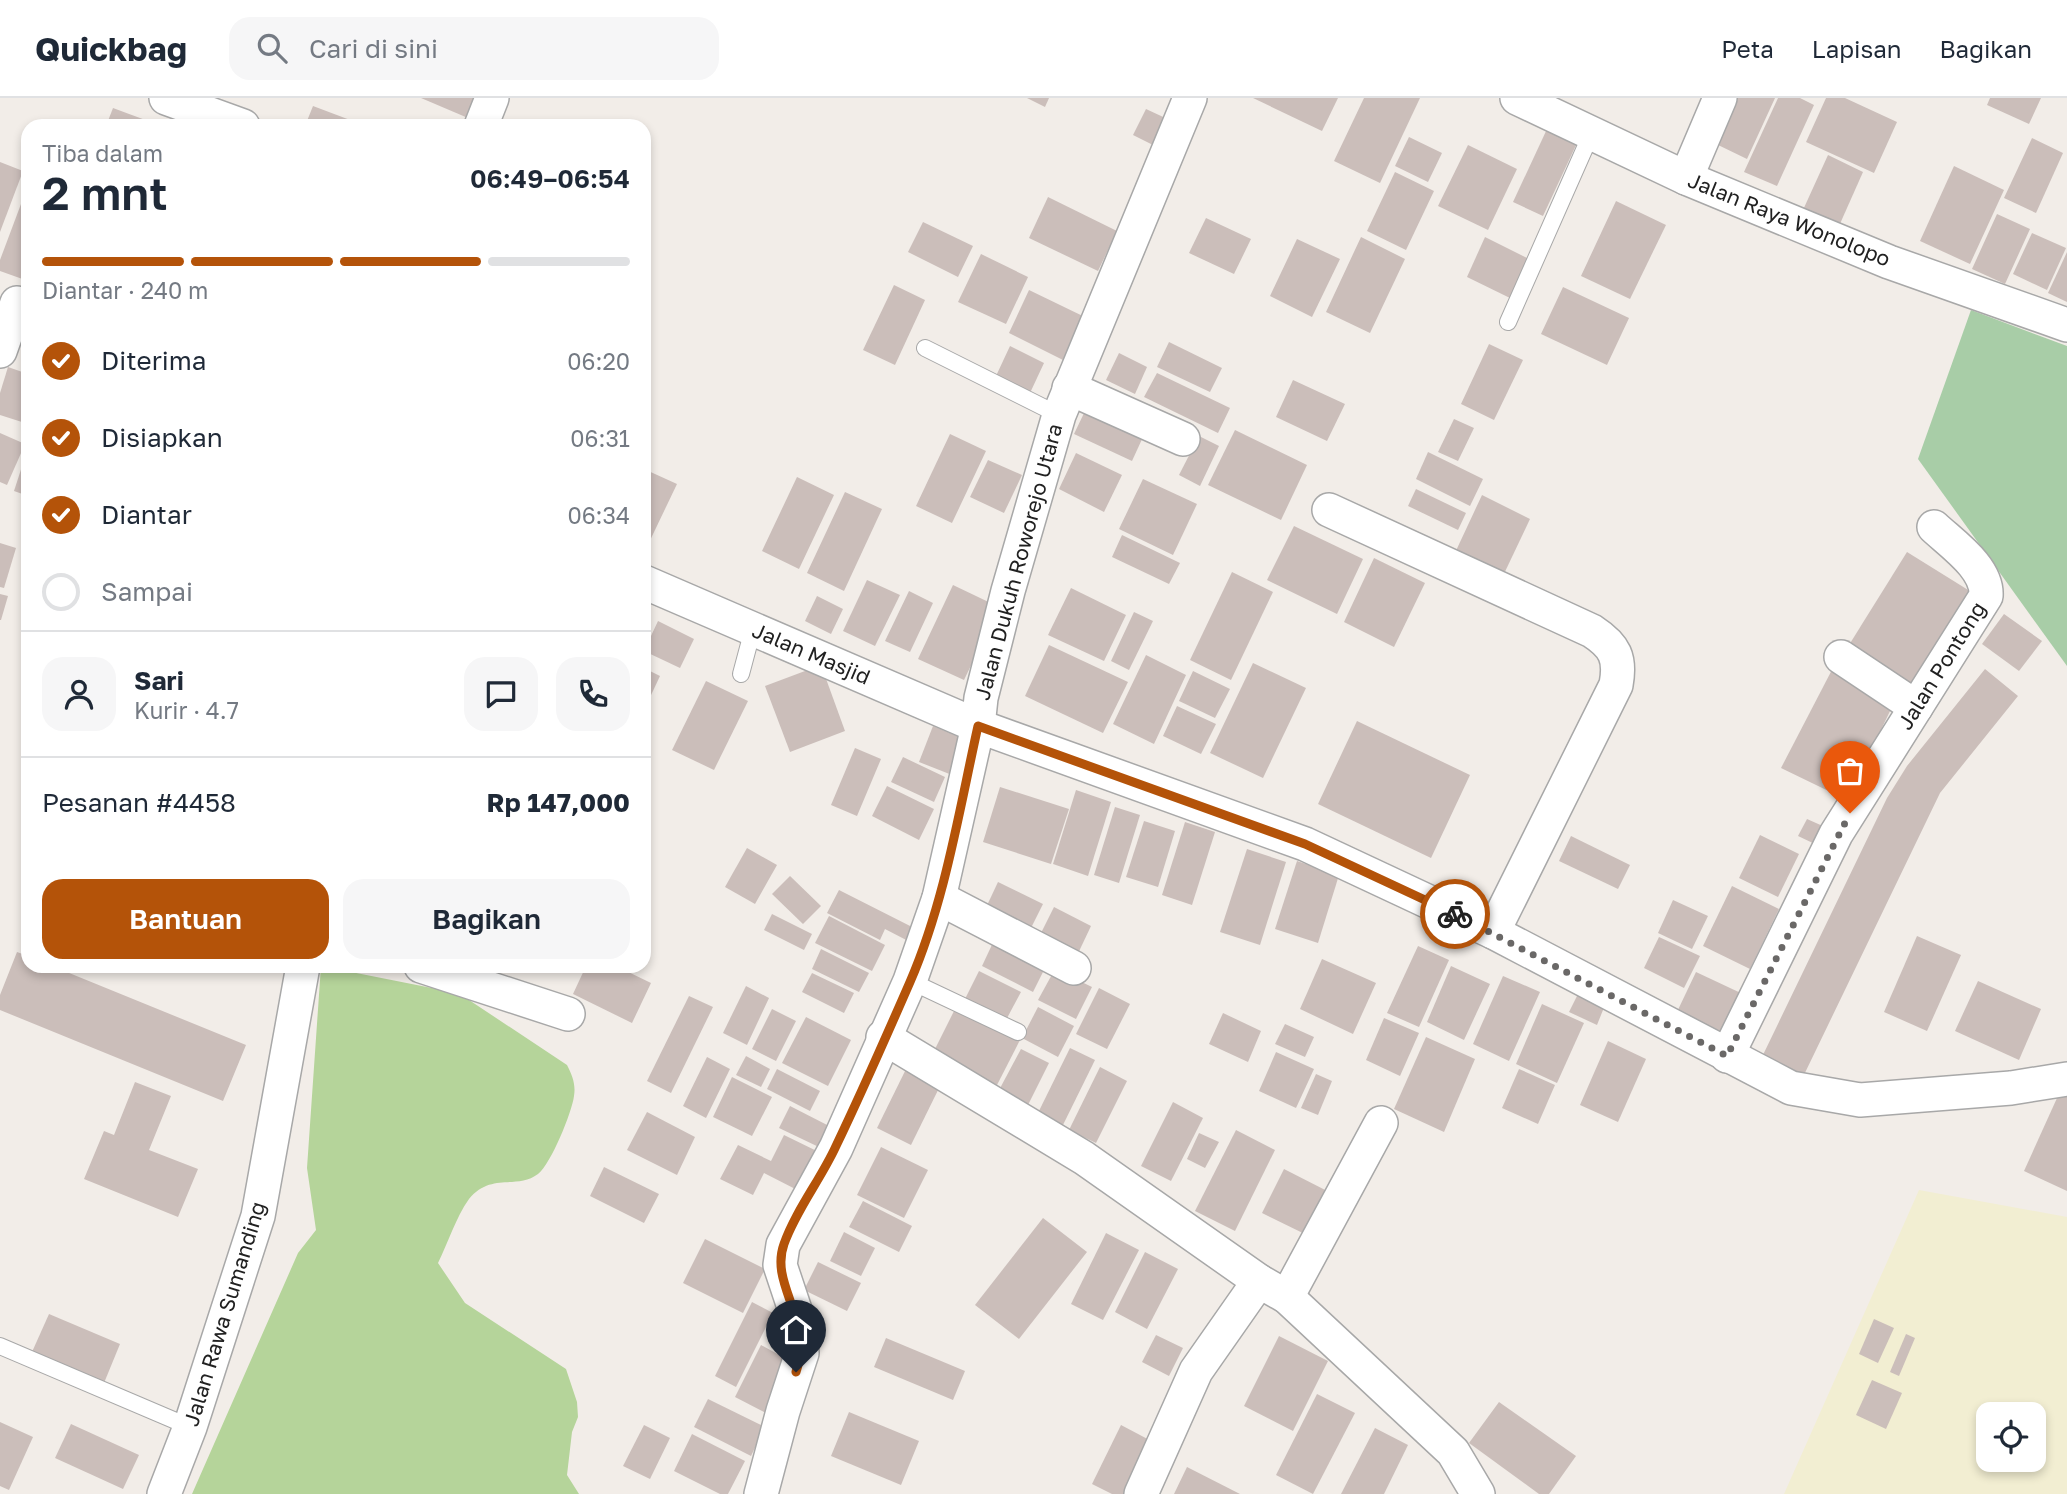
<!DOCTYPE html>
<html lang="id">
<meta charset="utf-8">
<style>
:root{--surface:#fff;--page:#f6f6f7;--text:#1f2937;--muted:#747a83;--line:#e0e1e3;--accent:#b45309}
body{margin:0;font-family:"Golos Text",sans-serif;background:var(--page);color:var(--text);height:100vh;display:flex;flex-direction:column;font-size:26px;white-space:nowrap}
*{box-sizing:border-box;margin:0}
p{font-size:23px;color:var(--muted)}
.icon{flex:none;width:38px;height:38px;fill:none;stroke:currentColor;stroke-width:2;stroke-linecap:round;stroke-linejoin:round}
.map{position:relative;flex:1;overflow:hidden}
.side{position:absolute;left:21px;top:21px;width:630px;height:854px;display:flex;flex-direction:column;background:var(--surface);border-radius:21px;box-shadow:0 4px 10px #0003}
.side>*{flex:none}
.controls{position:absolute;left:1976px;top:1304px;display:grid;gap:14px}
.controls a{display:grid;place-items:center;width:70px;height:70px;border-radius:14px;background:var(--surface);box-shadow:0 4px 10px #0003;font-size:35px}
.pin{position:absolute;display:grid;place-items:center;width:60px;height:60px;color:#fff;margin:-72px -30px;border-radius:50% 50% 50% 0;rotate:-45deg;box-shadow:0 0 7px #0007}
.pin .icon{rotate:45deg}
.courier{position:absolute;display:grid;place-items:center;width:70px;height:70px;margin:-35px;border:5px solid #b45309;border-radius:50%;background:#fff;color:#222;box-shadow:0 2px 9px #0007}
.summary em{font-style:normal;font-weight:600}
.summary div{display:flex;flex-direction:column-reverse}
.summary{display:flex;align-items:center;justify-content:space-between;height:119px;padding:0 21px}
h1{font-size:46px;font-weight:600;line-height:52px}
.bar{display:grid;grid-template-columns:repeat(4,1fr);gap:10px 7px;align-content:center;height:84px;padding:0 21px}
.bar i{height:9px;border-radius:5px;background:var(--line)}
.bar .active{background:var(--accent)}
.bar p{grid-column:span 4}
.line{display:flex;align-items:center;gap:18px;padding:0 21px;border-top:2px solid var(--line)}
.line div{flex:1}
.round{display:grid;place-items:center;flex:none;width:74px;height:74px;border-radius:21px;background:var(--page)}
ol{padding:0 21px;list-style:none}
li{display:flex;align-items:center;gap:21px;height:77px}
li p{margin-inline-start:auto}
li .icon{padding:7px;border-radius:50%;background:var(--accent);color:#fff;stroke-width:4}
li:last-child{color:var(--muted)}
li i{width:38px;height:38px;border:4px solid var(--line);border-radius:50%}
.primary-button{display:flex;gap:14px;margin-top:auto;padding:14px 21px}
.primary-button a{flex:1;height:80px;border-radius:21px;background:var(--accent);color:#fff;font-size:28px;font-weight:600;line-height:80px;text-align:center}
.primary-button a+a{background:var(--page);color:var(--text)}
header{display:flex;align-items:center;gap:42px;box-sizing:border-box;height:98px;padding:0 35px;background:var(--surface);border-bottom:2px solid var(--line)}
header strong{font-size:33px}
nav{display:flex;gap:38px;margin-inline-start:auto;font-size:24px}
.search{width:490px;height:63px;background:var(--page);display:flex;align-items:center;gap:18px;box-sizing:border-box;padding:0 24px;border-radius:21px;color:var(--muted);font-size:26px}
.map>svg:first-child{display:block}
.farmland{fill:#f2eed2;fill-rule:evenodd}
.forest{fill:#b5d49a}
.cemetery{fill:#a8cda7}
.building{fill:#cbbeba}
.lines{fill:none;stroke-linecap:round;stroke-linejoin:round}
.lane-casing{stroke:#a8a8a8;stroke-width:18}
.street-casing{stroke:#a8a8a8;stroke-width:36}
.lane{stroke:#fff;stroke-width:16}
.street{stroke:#fff;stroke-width:33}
.done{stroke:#6a6867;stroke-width:7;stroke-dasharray:0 12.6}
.route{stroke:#b45309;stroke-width:9}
.labels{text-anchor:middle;stroke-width:7;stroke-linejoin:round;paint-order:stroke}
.street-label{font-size:21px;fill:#212121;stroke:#fff}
</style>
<header>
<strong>Quickbag</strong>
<div class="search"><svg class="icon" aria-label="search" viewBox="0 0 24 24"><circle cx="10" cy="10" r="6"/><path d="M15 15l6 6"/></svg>Cari di sini</div>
<nav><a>Peta</a><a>Lapisan</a><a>Bagikan</a></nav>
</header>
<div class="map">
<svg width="2067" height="1396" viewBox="0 0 2067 1396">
<rect width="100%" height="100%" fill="#f2ede8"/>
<path class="farmland" d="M1919,1092L2067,1119V1396H1784ZM1988,1316H2034V1362H1988Z"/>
<path class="forest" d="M321,868L452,894L466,900L567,967C572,977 576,986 574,998C572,1014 551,1066 538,1076C517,1092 491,1074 469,1101C456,1119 448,1145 438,1165L465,1205L566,1271L577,1304L578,1319L572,1334L567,1377L579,1396H192L298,1155L316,1132L307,1070Z"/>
<path class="cemetery" d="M1971,212L2067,248V568L1918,361Z"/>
<g class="building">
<path d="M421,0H477L468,20Z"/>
<path d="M1027,0H1049L1045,9Z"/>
<path d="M1253,0H1338L1322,33Z"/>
<path d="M1364,0H1420L1380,85L1334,63Z"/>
<path d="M1735,0H1775L1747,61L1714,45Z"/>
<path d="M1778,0H1800L1814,7L1777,88L1744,74Z"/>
<path d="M1826,0H1845L1897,24L1874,75L1806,44Z"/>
<path d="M1990,0H2041L2029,26L1987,7Z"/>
<path d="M313,8L366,28H305Z"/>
<path d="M113,10L148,23L146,28H106Z"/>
<path d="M1146,11L1174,24L1161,51L1133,37Z"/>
<path d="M1547,31L1577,45L1543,118L1513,104Z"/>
<path d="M1409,39L1442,55L1428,84L1395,68Z"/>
<path d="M2032,40L2063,55L2036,115L2004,100Z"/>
<path d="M1468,47L1517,71L1488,132L1438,108Z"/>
<path d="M1828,57L1863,74L1839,128L1803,112Z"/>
<path d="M0,64L23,73L0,134Z"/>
<path d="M1954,68L2004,92L1970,166L1920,143Z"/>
<path d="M1395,74L1434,93L1406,152L1367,133Z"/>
<path d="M24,98L28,99V183L0,173V162Z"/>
<path d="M1048,99L1117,133L1098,173L1029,140Z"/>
<path d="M1616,103L1666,127L1630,201L1581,178Z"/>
<path d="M1997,116L2030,131L2005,186L1972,171Z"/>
<path d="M1206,120L1251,141L1234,176L1189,155Z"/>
<path d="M923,124L973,148L958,179L908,154Z"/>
<path d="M2032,135L2066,150L2047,192L2013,176Z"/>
<path d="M1361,139L1405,161L1370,235L1326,214Z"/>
<path d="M1485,139L1531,162L1512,201L1467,179Z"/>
<path d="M1297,141L1340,161L1312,219L1270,198Z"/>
<path d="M2067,154V204L2048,195Z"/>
<path d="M981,156L1028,179L1006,226L958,204Z"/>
<path d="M894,187L925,202L895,267L863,252Z"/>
<path d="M1563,189L1629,220L1607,267L1541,236Z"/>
<path d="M1029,192L1091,222L1071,266L1009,235Z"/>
<path d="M1169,244L1222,270L1210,294L1157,269Z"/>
<path d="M1489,246L1523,262L1494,322L1461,306Z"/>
<path d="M1010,248L1044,265L1030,295L996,278Z"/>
<path d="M1119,255L1147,269L1135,296L1106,282Z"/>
<path d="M8,269L28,276L25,325L0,317V295Z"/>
<path d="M1157,275L1230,310L1218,335L1144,299Z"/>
<path d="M1293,282L1345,306L1327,343L1276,319Z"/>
<path d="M1086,311L1143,339L1132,363L1074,336Z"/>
<path d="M1454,321L1474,330L1458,363L1438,354Z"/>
<path d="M1235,332L1307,367L1281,422L1208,387Z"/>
<path d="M0,335L25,346L7,387L0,384Z"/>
<path d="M950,336L986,353L952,425L916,408Z"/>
<path d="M1199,338L1219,348L1200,388L1179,377Z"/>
<path d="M27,353H28V398L14,393Z"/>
<path d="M1428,354L1483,381L1470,408L1416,381Z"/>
<path d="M1076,355L1122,377L1104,414L1059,391Z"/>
<path d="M988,362L1022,377L1004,415L970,399Z"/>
<path d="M644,371L677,386L644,455Z"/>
<path d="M797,379L834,397L799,471L762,453Z"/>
<path d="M1143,381L1197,406L1173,457L1119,431Z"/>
<path d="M1416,391L1466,415L1458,432L1408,408Z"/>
<path d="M845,394L882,411L844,493L807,475Z"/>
<path d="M1482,397L1530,421L1502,480L1454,457Z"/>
<path d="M1294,428L1363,461L1337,516L1267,482Z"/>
<path d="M1122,437L1180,465L1169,486L1112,459Z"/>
<path d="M0,445L16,450L4,490L0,489Z"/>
<path d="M1907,454L1973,495L1911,597L1844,555Z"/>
<path d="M1374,460L1425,485L1394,549L1344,524Z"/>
<path d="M1232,474L1273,494L1231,582L1190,562Z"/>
<path d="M867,482L900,497L875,548L843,533Z"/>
<path d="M953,487L999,509L964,582L918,561Z"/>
<path d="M1071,490L1126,517L1104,563L1048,537Z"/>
<path d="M909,493L933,505L910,554L885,543Z"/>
<path d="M0,496L8,498L1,522H0Z"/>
<path d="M817,498L843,511L831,536L805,523Z"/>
<path d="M1134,514L1153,523L1129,572L1111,563Z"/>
<path d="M2004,516L2042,543L2019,573L1982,546Z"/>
<path d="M658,523L694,541L680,570L644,553Z"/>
<path d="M1049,547L1128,584L1103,635L1025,598Z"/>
<path d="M1146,557L1186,577L1154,646L1113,626Z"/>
<path d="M1253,565L1306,590L1263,680L1210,655Z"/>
<path d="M1835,566L1891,611L1847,702L1781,670Z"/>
<path d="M821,567L845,633L790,654L765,588Z"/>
<path d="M644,570L660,578L644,612Z"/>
<path d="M1985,571L2018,598L1940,695L1802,981L1761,961L1887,700L1907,668Z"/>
<path d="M1193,573L1230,591L1215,620L1179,603Z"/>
<path d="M706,583L748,603L714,672L672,652Z"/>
<path d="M1177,608L1216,626L1201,656L1163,638Z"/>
<path d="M1357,623L1470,677L1431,760L1318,706Z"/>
<path d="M933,628L967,642L952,677L919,664Z"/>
<path d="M855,650L881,661L857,718L831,707Z"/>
<path d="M903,659L945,679L934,704L891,684Z"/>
<path d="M887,688L934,711L919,742L872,718Z"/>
<path d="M1000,689L1069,711L1051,766L983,744Z"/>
<path d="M1076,692L1111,704L1088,778L1053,766Z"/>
<path d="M1115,709L1140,717L1119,785L1094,777Z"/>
<path d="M1807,721L1825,729L1817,747L1798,738Z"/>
<path d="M1144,723L1175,733L1158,789L1126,779Z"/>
<path d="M1185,724L1215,734L1192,807L1162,797Z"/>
<path d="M1760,737L1799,756L1778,799L1739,780Z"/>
<path d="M1571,738L1630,767L1618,791L1559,763Z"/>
<path d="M747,750L777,767L755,806L725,789Z"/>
<path d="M1247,751L1286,764L1260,847L1220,834Z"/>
<path d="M1297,763L1339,777L1318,845L1275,831Z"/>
<path d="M790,778L821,808L803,826L772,796Z"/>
<path d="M998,784L1043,806L1026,840L982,818Z"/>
<path d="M1732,788L1779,811L1750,871L1703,848Z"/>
<path d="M839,792L918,832L912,845L885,831L880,842L827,815Z"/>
<path d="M1673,802L1708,818L1692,851L1658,835Z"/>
<path d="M1054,809L1091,828L1073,866L1035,847Z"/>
<path d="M772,816L812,836L804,852L764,832Z"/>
<path d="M829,818L885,847L872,873L815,845Z"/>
<path d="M997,836L1049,862L1033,894L982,868Z"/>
<path d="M1917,838L1961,857L1927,933L1884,914Z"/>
<path d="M1659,839L1700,858L1684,890L1644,870Z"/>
<path d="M1418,848L1449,862L1419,929L1387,915Z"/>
<path d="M821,851L869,875L859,894L812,871Z"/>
<path d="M17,854L28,858V868H52L246,947L223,1003L0,912V897Z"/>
<path d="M1322,861L1376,885L1353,936L1300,911Z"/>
<path d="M586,868H616L651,885L632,925L573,896Z"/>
<path d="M1451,868L1490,886L1464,942L1427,924Z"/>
<path d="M1055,871L1092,889L1076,921L1038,902Z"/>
<path d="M979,873L1021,894L1006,922L965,901Z"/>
<path d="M1696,874L1745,897L1724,940L1676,916Z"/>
<path d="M812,875L854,895L844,915L802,894Z"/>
<path d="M1503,878L1540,894L1509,963L1473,946Z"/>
<path d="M1978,883L2041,911L2019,962L1955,933Z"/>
<path d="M746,888L769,900L747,947L723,935Z"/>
<path d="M1099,890L1130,906L1107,951L1076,936Z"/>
<path d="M1581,890L1607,902L1597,927L1569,914Z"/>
<path d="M689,898L713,909L671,995L647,983Z"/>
<path d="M1542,906L1584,925L1557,985L1516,966Z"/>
<path d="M956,909L1020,942L997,987L933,955Z"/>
<path d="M1038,909L1074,928L1058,959L1022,940Z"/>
<path d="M772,911L796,923L776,963L752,951Z"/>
<path d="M1223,915L1261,933L1248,964L1209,946Z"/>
<path d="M806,919L851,942L828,988L782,965Z"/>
<path d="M1384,920L1419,935L1400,978L1366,962Z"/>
<path d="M1285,926L1314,939L1305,959L1275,946Z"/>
<path d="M1426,939L1475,961L1444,1034L1394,1011Z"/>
<path d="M1608,943L1646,961L1618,1024L1580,1007Z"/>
<path d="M1070,950L1095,962L1061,1031L1036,1019Z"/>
<path d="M1021,951L1049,965L1027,1009L998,994Z"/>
<path d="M1276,954L1314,971L1296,1010L1259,993Z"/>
<path d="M746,958L770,971L761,989L736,977Z"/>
<path d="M707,959L730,971L706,1020L683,1008Z"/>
<path d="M909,965L943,982L911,1047L877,1030Z"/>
<path d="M1100,969L1127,983L1096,1045L1069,1032Z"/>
<path d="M777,971L820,993L810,1013L767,991Z"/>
<path d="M1519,971L1555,987L1538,1026L1502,1010Z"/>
<path d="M1316,976L1332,983L1318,1017L1301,1010Z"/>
<path d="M732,979L772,999L752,1038L713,1019Z"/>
<path d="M135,984L171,998L149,1052L198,1071L178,1119L84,1081L104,1033L114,1037Z"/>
<path d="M2062,989L2067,991V1093L2024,1073Z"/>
<path d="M1173,1004L1203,1020L1171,1083L1141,1068Z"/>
<path d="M790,1008L833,1030L823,1051L779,1030Z"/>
<path d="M647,1014L695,1039L677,1077L627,1052Z"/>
<path d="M1236,1032L1275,1052L1235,1133L1195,1113Z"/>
<path d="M1199,1035L1219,1044L1205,1070L1187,1061Z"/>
<path d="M784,1037L827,1058L807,1097L764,1075L753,1097L720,1081L738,1047L771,1063Z"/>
<path d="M881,1049L928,1072L904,1120L857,1097Z"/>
<path d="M604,1069L659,1096L644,1125L590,1098Z"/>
<path d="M1284,1071L1335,1097L1313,1140L1262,1115Z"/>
<path d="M863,1103L912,1128L899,1154L849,1129Z"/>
<path d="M1043,1120L1087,1154L1019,1241L975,1207Z"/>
<path d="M844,1134L875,1150L861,1178L830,1163Z"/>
<path d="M1106,1135L1139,1152L1103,1222L1071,1206Z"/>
<path d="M705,1141L765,1171L743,1215L683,1185Z"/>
<path d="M1145,1154L1178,1171L1147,1231L1115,1214Z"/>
<path d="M818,1164L861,1185L847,1213L804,1192Z"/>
<path d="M752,1204L773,1215L736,1289L715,1278Z"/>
<path d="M49,1216L120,1246L104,1285L32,1254Z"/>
<path d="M1874,1221L1894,1230L1878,1265L1859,1256Z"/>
<path d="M1906,1236L1915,1240L1899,1278L1890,1274Z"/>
<path d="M1156,1237L1183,1250L1169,1278L1142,1264Z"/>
<path d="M1279,1238L1328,1263L1293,1333L1244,1308Z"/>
<path d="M886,1240L965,1273L953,1302L874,1269Z"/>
<path d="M761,1247L794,1265L768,1316L735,1299Z"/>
<path d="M1872,1282L1902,1295L1886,1331L1856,1317Z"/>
<path d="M1317,1296L1355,1315L1313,1396L1276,1377Z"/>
<path d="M708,1301L765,1329L751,1358L694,1329Z"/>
<path d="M1499,1304L1576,1358L1549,1396H1539L1469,1345Z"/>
<path d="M849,1314L919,1343L901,1387L831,1358Z"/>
<path d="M0,1324L33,1339L9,1392L0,1388Z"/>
<path d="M71,1326L139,1357L123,1391L55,1360Z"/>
<path d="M644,1327L670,1340L650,1381L623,1368Z"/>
<path d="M1121,1327L1157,1346L1132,1396H1112L1092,1386Z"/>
<path d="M1375,1330L1408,1347L1384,1396H1341Z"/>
<path d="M692,1336L745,1363L728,1396H720L674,1373Z"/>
<path d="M1187,1369L1240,1396H1174Z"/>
</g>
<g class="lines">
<defs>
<g id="lane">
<path d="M1508,224L1592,34"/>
<path d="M925,250L1059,317"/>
<path d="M741,576L753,531"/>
<path d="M910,883L1018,934"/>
<path d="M0,1248L190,1329"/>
</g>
<g id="street">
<path d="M166,0L243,28"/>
<path d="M1517,0L1686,80L1889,164L2067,227"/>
<path d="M481,28L492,0"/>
<path d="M1686,80L1720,0"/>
<path d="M0,253L17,205"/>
<path d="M1069,290L1183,341"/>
<path d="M1329,412L1592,533C1615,548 1621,560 1616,587L1493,834"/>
<path d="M644,484L978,628L1305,746L1493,834L1791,990L1860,1002L2011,990L2067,981"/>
<path d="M1841,559L1916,609"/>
<path d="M939,800L1074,870"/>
<path d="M421,868L568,916"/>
<path d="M883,939L1084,1060L1259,1183L1287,1199L1453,1354L1478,1396"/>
<path d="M1727,958L1836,736L1986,498C1988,470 1952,446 1934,429"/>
<path d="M1287,1199L1381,1025"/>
<path d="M164,1396L190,1329L258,1118L303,868"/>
<path d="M761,1396L783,1313L802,1255L799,1224L780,1167L783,1147L836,1050L910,883L939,800L978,628L981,600L1008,493L1059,317L1190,0"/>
<path d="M1141,1396L1196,1273L1259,1183"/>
</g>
</defs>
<use href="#lane" class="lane-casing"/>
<use href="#street" class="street-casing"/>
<use href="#lane" class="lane"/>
<use href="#street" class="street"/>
</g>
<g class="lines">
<path class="done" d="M1455,816L1727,958L1850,715"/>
<path class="route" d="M796,1274C814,1221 769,1187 784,1146C796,1112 821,1081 836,1048C862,994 886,939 910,884C945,803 959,713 978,628L1305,746L1455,816"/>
</g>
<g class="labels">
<g class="street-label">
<text transform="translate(1789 122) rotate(22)" y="7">Jalan Raya Wonolopo</text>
<text transform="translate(1019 464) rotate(-75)" y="7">Jalan Dukuh Roworejo Utara</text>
<text transform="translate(811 556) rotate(23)" y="7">Jalan Masjid</text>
<text transform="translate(1942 568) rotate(-58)" y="7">Jalan Pontong</text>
<text transform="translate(225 1216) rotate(-73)" y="7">Jalan Rawa Sumanding</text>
</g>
</g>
</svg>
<div class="controls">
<a><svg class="icon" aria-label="locate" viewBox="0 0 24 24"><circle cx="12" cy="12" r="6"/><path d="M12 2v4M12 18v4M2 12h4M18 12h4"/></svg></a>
</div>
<div class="pin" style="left:1850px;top:715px;background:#ea580c"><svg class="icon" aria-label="bag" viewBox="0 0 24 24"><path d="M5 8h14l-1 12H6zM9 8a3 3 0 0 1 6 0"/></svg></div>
<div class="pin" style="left:796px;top:1274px;background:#1f2937"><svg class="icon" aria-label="home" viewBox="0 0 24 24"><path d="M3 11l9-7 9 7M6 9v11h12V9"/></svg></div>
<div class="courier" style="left:1455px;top:816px"><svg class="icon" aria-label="bike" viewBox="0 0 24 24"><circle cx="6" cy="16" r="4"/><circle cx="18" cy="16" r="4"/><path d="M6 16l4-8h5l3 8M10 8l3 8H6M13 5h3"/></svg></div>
<section class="side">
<div class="summary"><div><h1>2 mnt</h1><p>Tiba dalam</p></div><em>06:49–06:54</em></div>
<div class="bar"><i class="active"></i><i class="active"></i><i class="active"></i><i></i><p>Diantar · 240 m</p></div>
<ol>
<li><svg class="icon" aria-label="check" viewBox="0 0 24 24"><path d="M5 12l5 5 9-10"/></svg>Diterima<p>06:20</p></li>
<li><svg class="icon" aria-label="check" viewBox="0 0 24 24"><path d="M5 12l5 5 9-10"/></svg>Disiapkan<p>06:31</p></li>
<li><svg class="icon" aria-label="check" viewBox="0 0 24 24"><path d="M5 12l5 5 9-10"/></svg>Diantar<p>06:34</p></li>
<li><i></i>Sampai</li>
</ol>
<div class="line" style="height:126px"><a class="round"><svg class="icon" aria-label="person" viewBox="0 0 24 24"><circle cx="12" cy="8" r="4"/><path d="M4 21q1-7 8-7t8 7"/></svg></a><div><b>Sari</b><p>Kurir · 4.7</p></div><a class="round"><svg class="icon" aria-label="chat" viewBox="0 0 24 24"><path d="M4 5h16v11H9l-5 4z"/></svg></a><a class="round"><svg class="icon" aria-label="phone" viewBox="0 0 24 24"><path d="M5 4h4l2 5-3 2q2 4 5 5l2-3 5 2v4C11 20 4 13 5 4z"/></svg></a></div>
<div class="line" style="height:91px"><div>Pesanan #4458</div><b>Rp 147,000</b></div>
<div class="primary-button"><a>Bantuan</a><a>Bagikan</a></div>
</section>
</div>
